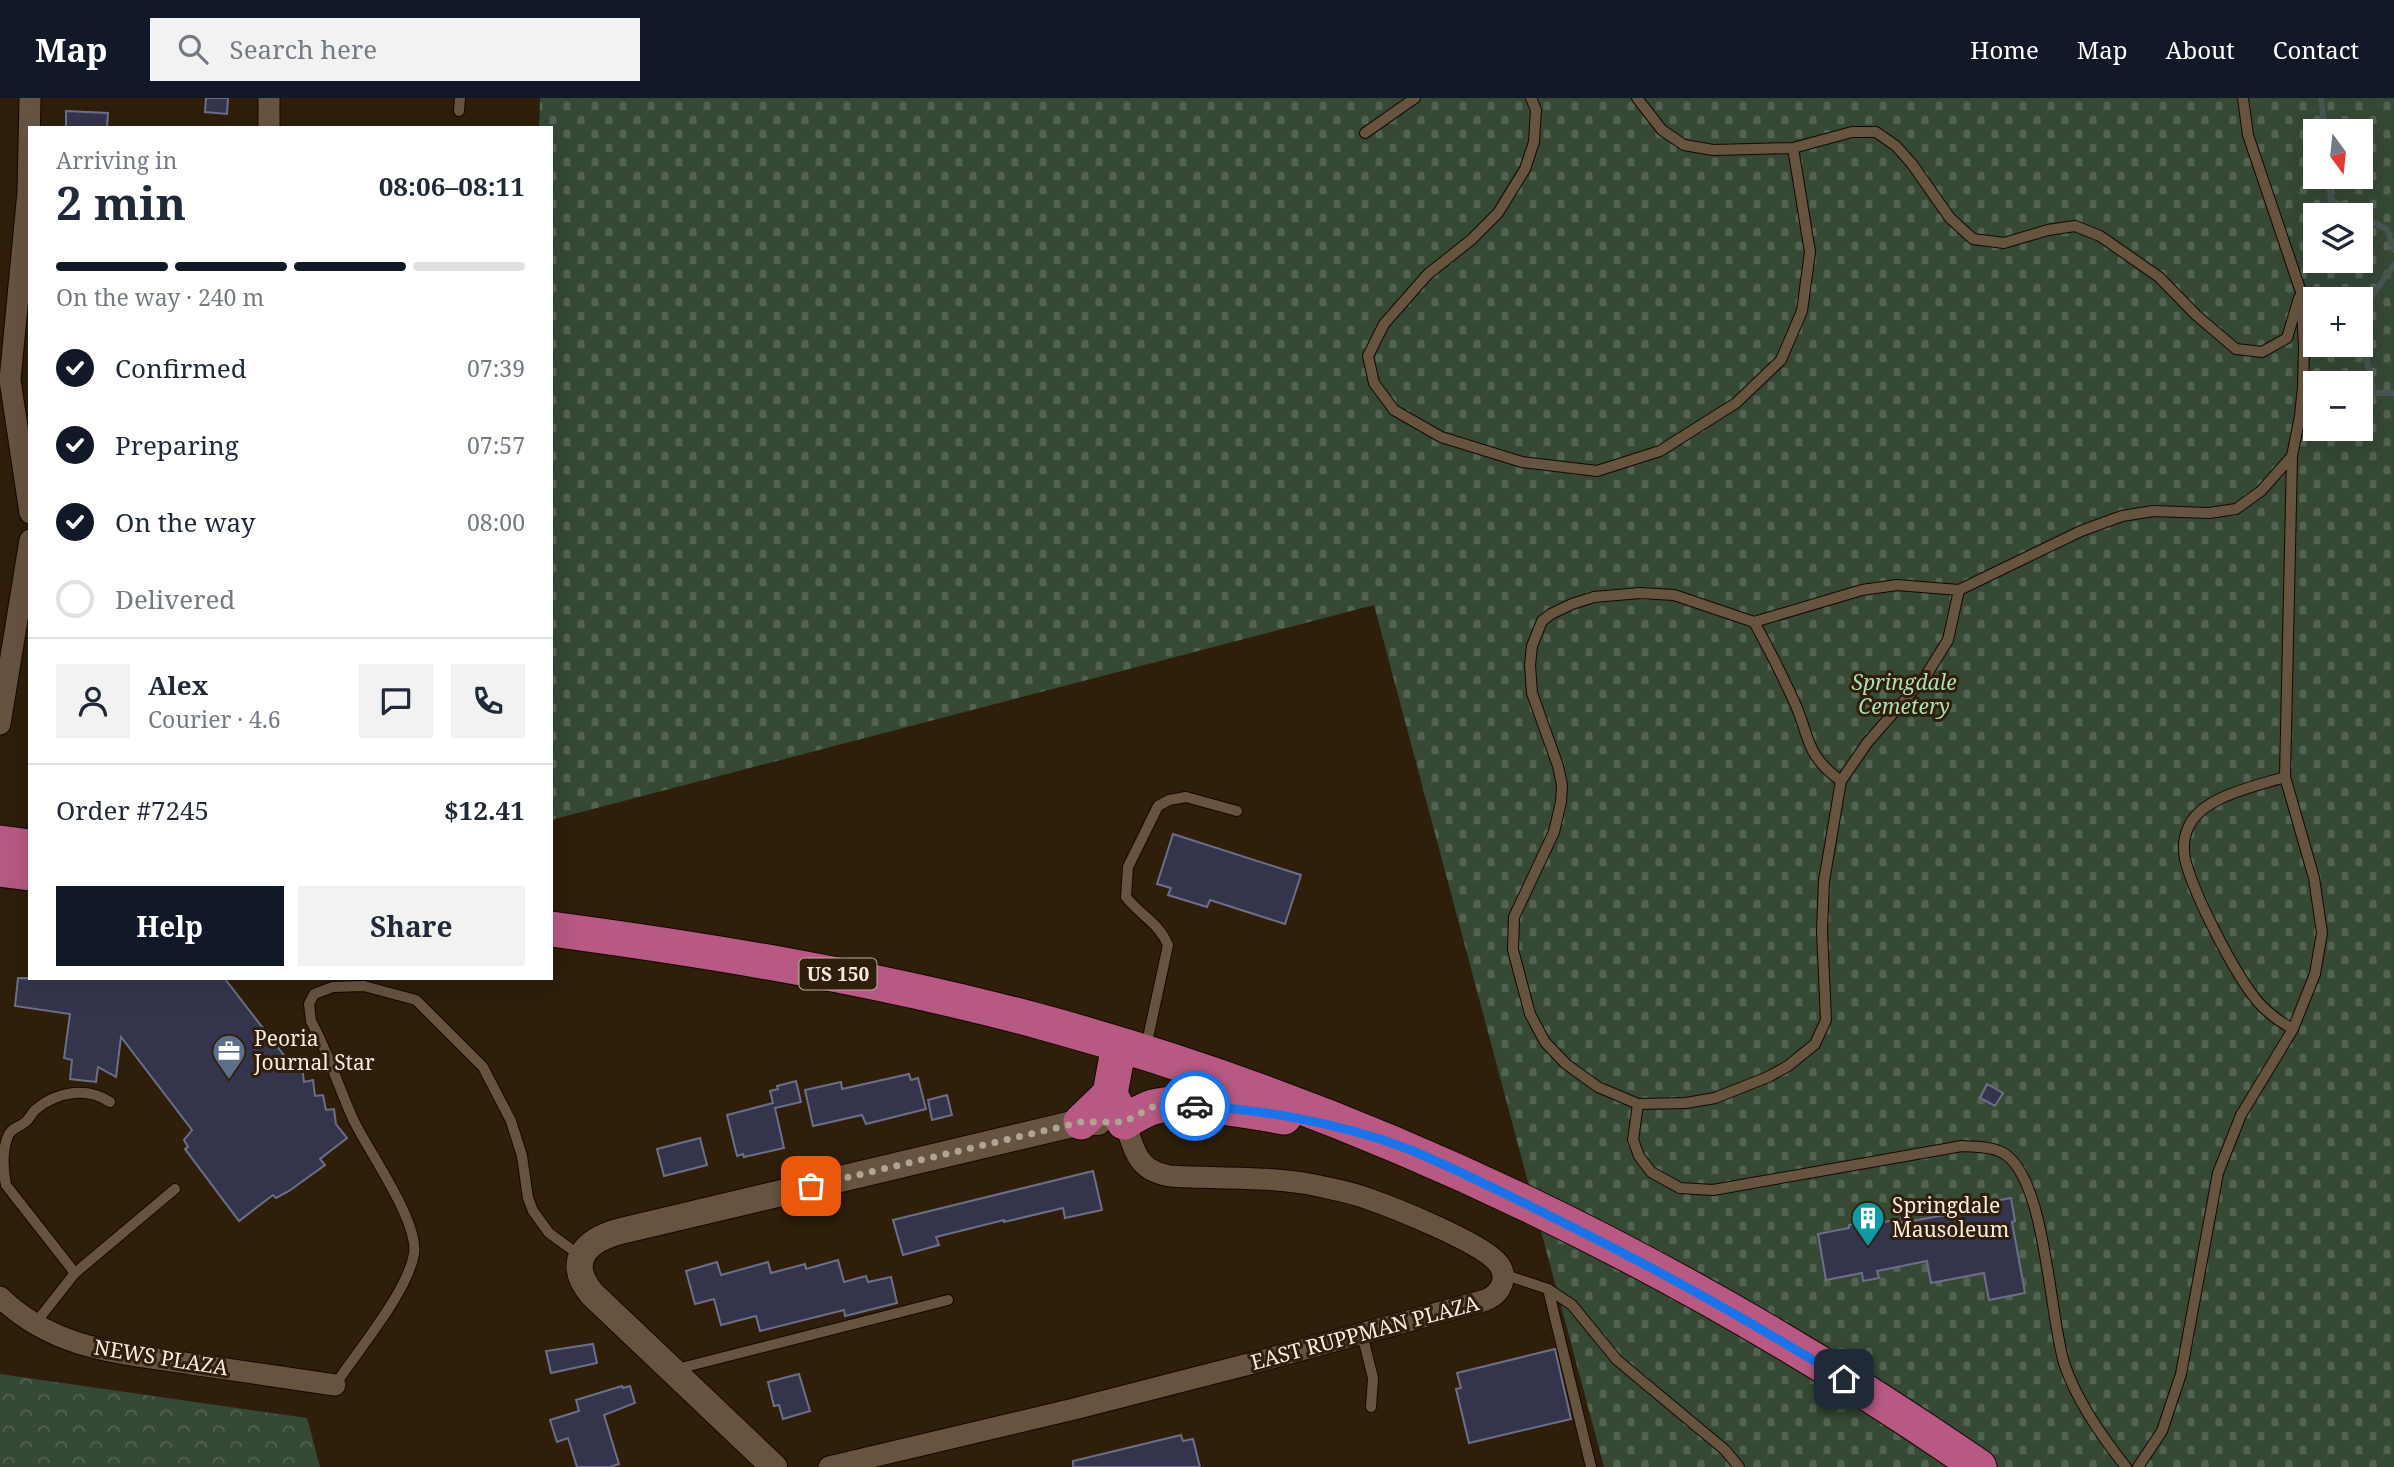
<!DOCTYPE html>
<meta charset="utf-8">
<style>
:root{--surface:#fff;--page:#f2f2f3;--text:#1f2937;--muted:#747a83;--line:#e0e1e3;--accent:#111827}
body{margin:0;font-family:"Noto Serif",serif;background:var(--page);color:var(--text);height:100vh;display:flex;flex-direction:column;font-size:26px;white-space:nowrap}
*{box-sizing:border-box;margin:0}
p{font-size:23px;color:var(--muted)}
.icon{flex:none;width:38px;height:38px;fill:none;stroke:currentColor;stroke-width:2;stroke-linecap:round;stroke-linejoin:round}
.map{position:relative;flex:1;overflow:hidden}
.sheet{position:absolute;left:28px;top:28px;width:525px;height:854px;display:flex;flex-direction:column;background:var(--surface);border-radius:0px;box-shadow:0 7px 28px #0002}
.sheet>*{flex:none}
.needle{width:46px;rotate:165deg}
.fabs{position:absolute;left:2303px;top:21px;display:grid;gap:14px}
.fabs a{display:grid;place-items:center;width:70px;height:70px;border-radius:0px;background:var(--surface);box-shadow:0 7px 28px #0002;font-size:35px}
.pin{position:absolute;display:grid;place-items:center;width:60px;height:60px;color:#fff;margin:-30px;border-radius:14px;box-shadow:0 4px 10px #0006}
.courier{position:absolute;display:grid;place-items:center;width:70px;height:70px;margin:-35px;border:5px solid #1a73e8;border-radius:50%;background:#fff;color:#222;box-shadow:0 2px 9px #0007}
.overview em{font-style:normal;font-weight:700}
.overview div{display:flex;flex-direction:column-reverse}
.overview{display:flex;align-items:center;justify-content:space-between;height:119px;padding:0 28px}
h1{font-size:46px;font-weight:700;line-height:52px}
.bar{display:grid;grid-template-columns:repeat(4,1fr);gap:10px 7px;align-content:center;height:84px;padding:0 28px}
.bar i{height:9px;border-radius:5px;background:var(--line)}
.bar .current{background:var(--accent)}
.bar p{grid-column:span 4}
.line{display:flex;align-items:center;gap:18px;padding:0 28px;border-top:2px solid var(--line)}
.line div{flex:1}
.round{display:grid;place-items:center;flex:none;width:74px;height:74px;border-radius:0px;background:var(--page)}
ol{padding:0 28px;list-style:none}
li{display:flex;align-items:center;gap:21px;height:77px}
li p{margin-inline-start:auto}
li .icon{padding:7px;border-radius:50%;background:var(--accent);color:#fff;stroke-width:4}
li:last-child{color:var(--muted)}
li i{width:38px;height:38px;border:4px solid var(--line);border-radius:50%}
.button{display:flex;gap:14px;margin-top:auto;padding:14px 28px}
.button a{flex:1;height:80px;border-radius:0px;background:var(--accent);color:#fff;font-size:28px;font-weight:700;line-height:80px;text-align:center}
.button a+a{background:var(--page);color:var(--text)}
header{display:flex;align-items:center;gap:42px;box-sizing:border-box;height:98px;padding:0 35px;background:var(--accent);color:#fff}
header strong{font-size:33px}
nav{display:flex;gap:38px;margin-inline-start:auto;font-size:24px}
.search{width:490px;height:63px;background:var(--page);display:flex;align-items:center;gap:18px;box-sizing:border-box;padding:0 24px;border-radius:0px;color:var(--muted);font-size:26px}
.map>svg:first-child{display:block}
.forest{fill:url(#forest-crowns)}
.cemetery{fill:url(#cemetery-stones);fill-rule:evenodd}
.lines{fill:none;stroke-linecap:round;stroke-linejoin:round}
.stream{stroke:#4a5452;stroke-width:6}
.building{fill:#34354c;stroke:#6d6f89;stroke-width:2}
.service-casing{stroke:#160700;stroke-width:12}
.minor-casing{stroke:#160700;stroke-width:23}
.tertiary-casing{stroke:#160700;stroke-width:28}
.trunk-casing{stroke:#160700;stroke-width:37}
.service{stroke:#67543f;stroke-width:10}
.minor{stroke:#67543f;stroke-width:21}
.tertiary{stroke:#67543f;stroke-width:26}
.trunk{stroke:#b75982;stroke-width:35}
.done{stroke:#b1a495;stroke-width:7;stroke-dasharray:0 12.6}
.route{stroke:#1a73e8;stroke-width:9}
.labels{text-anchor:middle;stroke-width:6;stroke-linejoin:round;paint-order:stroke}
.shield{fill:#2e1e0a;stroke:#bbaea0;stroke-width:2}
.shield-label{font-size:19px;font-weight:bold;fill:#f8ece0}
.park-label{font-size:21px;font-style:italic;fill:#addfaf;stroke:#2e1e0a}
.poi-label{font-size:21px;fill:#f8ece0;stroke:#2e1e0a;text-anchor:start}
.street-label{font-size:21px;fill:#f8ece0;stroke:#2e1e0a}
</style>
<header>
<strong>Map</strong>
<div class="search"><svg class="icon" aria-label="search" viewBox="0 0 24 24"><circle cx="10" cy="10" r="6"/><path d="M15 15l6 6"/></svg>Search here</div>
<nav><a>Home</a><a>Map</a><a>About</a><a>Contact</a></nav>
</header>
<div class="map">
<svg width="2394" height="1369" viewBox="0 0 2394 1369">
<defs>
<pattern id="forest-crowns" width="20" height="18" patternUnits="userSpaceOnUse" patternTransform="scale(1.75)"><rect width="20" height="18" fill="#354935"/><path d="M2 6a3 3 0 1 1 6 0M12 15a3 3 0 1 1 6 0" fill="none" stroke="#536352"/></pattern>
<pattern id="cemetery-stones" width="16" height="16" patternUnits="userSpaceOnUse" patternTransform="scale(1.75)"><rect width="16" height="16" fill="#354935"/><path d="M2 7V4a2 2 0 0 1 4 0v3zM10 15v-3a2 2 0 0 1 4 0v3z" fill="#536352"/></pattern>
</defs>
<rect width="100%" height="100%" fill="#2e1e0a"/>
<path class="forest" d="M0,1276L307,1320L320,1369H0Z"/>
<path class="cemetery" d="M540,0H2394V1369H1604L1374,507L551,722V30H539ZM2315,33H2361V79H2315ZM2315,117H2361V163H2315ZM2315,201H2361V247H2315ZM2315,285H2361V331H2315Z"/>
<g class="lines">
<g class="stream">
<path d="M2321,0L2325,33"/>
<path d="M2329,79L2331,102L2360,117"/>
<path d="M2361,118L2387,131L2394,152"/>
<path d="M2361,213L2394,167"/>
<path d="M2361,236L2374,295H2394"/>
</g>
</g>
<g class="building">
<path d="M206,0H228L227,16L205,14Z"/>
<path d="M66,13L108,15L107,30H66Z"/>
<path d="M1173,736L1301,777L1285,826L1210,802L1207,809L1168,797L1171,790L1157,786Z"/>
<path d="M18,880L225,881L293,969L302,968L304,984L313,982L315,998L323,997L326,1012L334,1011L336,1026L347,1040L320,1061L325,1067L289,1093L276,1100L273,1097L239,1123L185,1051L188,1049L184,1042L192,1032L121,939L116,979L98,969L96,984L70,981L72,962L64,960L70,916L15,908Z"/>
<path d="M909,976L911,982L918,980L926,1011L866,1026L862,1017L813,1028L805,992L841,984L842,991Z"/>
<path d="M796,983L801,1004L775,1010L784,1050L744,1059L743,1056L737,1058L727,1017L773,1005L770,993L778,991L777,988Z"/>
<path d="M1987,986L2003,995L1995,1008L1980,1000Z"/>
<path d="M947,997L952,1017L932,1022L928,1002Z"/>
<path d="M700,1040L707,1067L664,1078L657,1051Z"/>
<path d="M1093,1073L1102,1112L1065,1120L1063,1110L1004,1124V1122L936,1139L939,1147L903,1157L893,1122Z"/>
<path d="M2011,1100L2015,1123L2012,1124L2025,1195L1989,1202L1984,1175L1931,1185L1927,1163L1877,1173L1879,1180L1863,1183L1862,1175L1826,1182L1818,1136L1849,1130V1127L1868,1123L1869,1127L1900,1121L1901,1125L1973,1112L1972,1107Z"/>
<path d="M838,1162L844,1184L866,1178L868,1184L891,1179L897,1205L845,1218L844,1212L760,1233L756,1218L721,1227L714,1201L695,1206L686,1173L717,1164L721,1177L768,1164L771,1175L805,1166L806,1171Z"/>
<path d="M593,1246L597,1265L551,1275L546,1253Z"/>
<path d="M1555,1251L1571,1321L1469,1345L1456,1291L1461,1290L1457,1275Z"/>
<path d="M799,1276L810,1313L783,1321L779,1307L774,1308L768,1284Z"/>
<path d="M622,1288L623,1290L630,1288L635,1305L604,1317L619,1366L610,1369H577L568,1340L557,1344L550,1322L579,1313L576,1302Z"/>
<path d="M1181,1337L1183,1343L1193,1341L1200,1369H1073V1363Z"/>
</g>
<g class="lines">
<defs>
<g id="service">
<path d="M1531,0L1536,12L1534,44L1525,71L1498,115L1471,142L1428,176L1384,226L1368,258L1374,285L1394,312L1441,339L1522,364L1597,373L1660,353L1736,305L1781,262L1802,213L1810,154L1793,50"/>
<path d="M1637,0L1662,32L1684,47L1713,52L1793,50L1852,34H1876L1896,48L1912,66L1950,120L1973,141L2004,145L2048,132L2075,128L2100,138L2159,179L2196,217L2236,251L2262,254L2287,240L2299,200"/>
<path d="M459,13L460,0"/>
<path d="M1365,35L1415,0"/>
<path d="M1959,492L1948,542L1925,579L1867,645L1841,683L1824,783L1822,833L1826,922L1815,946L1788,968L1768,979L1715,1000L1686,1005L1638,1006L1598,989L1566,966L1545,944L1530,916L1513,852L1514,819L1554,734L1561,704L1562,687L1558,668L1532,595L1530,567L1532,548L1542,523L1551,516L1572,506L1594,499L1640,495L1674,497L1754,524L1862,492L1897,487L1959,492L2081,433L2122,418L2153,413L2209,415L2236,411L2261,393L2292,358"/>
<path d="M1754,524C1768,549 1781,575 1793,601C1811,639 1803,655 1841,683"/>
<path d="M2285,679C2256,688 2200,699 2188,730C2184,739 2183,751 2185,761C2193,795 2236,879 2259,905C2269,916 2280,924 2293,931"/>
<path d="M1146,949L1168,847C1158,824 1141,818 1126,799L1128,769L1158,708L1169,702L1186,699L1237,713"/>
<path d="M1638,1006L1633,1042L1639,1058L1651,1074L1680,1090L1713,1092L1962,1048C1974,1049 1987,1048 1999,1053C2047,1071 2049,1223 2065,1268C2078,1305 2102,1339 2126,1369"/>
<path d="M75,1175L6,1087C3,1071 2,1053 8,1038C12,1029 18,1030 24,1025C29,1022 31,1016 35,1012C57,993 87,989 110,1004"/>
<path d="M1503,1176L1548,1191L1572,1207L1617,1262L1725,1352L1739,1369"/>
<path d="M1548,1191L1591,1369"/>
<path d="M34,1227L75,1175L175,1091"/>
<path d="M1362,1236L1373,1280L1371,1309"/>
<path d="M673,1272L948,1202"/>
<path d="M335,1287C358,1252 407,1195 414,1156C419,1123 368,1053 353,1021C338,988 328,954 311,923L309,906L314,896L333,889L364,888L416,902L483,969L511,1023L522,1058L528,1100L533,1113L549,1135L582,1159"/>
<path d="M2138,1369L2162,1333L2181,1276L2218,1075L2241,1017L2293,931L2315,876L2322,835L2314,780L2285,679L2292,358L2300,318L2303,289L2304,249L2301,194L2248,37L2243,0"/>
</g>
<g id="minor">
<path d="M269,30V0"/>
<path d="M30,415L10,282L28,94L30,0"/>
<path d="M0,626L30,442"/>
<path d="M0,1199C54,1252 121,1255 192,1266C240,1273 287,1280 335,1287"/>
<path d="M829,1369L1074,1311L1249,1266L1486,1202C1502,1195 1510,1177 1496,1163C1477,1143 1395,1110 1366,1100C1350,1094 1332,1091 1314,1087C1267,1078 1218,1081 1170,1078C1135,1072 1136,1052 1124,1024"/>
</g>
<path id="tertiary" d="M774,1369L592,1196C565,1163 586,1142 621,1133L1081,1024H1098"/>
<g id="trunk">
<path d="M0,745L30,749"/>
<path d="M0,771L30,775"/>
<path d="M551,831C715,853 878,880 1038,923C1374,1014 1692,1171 1979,1369"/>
<path d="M1119,947L1110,996L1124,1024C1133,1019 1143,1012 1153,1009C1183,1001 1253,1013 1284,1019"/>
<path d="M1081,1024L1110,996"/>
</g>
</defs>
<use href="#service" class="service-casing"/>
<use href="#minor" class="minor-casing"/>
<use href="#tertiary" class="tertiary-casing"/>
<use href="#trunk" class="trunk-casing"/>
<use href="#service" class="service"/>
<use href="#minor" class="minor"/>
<use href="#tertiary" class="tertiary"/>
<use href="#trunk" class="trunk"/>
</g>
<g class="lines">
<path class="done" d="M811,1088L1081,1024H1124L1152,1009L1195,1008"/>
<path class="route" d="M1195,1008C1264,1011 1348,1027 1413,1053C1465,1075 1516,1101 1566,1126C1661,1173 1753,1225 1844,1281"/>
</g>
<defs>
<symbol id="office-pin" viewBox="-11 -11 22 30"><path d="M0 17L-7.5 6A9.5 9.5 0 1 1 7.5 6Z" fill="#5c6f8a" stroke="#2e1e0a"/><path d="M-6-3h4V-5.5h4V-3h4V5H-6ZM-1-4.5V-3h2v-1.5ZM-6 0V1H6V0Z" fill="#fff"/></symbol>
<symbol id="building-pin" viewBox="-11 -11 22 30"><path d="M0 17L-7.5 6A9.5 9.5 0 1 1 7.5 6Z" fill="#0f9aa8" stroke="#2e1e0a"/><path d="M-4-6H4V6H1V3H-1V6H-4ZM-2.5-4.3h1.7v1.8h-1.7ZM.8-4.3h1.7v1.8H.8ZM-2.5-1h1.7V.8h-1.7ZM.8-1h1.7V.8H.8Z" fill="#fff"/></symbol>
</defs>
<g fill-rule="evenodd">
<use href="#office-pin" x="210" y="934" width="38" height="52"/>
<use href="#building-pin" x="1849" y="1101" width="38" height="52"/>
</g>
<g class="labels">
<rect class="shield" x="799.5" y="860.5" width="77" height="31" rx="5"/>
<g class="shield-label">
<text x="838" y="883">US 150</text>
</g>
<g class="park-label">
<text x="1904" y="592">Springdale<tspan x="1904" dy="24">Cemetery</tspan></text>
</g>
<g class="poi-label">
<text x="254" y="948">Peoria<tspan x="254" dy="24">Journal Star</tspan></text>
<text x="1892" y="1115">Springdale<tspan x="1892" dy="24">Mausoleum</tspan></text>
</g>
<g class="street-label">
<text transform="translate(1365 1235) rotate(-15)" y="7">EAST RUPPMAN PLAZA</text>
<text transform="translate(161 1260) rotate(9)" y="7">NEWS PLAZA</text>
</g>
</g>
</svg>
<div class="fabs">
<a><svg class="needle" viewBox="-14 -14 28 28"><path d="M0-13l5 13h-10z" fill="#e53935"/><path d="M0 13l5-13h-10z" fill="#747a83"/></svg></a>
<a><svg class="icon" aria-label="layers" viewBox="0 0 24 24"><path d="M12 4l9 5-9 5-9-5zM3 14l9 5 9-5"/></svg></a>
<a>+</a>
<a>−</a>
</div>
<div class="pin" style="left:811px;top:1088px;background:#ea580c"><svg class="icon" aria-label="bag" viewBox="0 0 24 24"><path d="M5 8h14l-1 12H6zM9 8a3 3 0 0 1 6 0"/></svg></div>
<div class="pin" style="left:1844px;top:1281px;background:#1f2937"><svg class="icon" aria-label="home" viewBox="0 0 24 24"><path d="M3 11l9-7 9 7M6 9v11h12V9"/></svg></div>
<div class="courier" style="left:1195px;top:1008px"><svg class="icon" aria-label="car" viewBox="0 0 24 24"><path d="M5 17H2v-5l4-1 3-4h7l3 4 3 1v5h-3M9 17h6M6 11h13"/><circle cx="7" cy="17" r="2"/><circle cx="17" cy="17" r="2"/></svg></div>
<section class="sheet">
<div class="overview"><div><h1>2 min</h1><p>Arriving in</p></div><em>08:06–08:11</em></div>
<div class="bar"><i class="current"></i><i class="current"></i><i class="current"></i><i></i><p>On the way · 240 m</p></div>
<ol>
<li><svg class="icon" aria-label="check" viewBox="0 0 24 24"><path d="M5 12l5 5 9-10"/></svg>Confirmed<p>07:39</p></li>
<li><svg class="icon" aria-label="check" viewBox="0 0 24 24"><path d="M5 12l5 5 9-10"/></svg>Preparing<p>07:57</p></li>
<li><svg class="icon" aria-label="check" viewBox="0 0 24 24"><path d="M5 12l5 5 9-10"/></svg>On the way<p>08:00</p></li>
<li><i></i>Delivered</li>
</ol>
<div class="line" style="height:126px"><a class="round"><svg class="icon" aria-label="person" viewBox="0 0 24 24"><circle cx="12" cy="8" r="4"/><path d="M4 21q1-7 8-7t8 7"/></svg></a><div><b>Alex</b><p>Courier · 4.6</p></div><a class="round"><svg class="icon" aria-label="chat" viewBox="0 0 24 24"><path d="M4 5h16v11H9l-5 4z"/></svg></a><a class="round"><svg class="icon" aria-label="phone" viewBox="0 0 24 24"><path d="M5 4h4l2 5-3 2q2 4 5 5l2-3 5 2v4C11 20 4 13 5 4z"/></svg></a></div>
<div class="line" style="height:91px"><div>Order #7245</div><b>$12.41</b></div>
<div class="button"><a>Help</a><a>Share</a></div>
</section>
</div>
